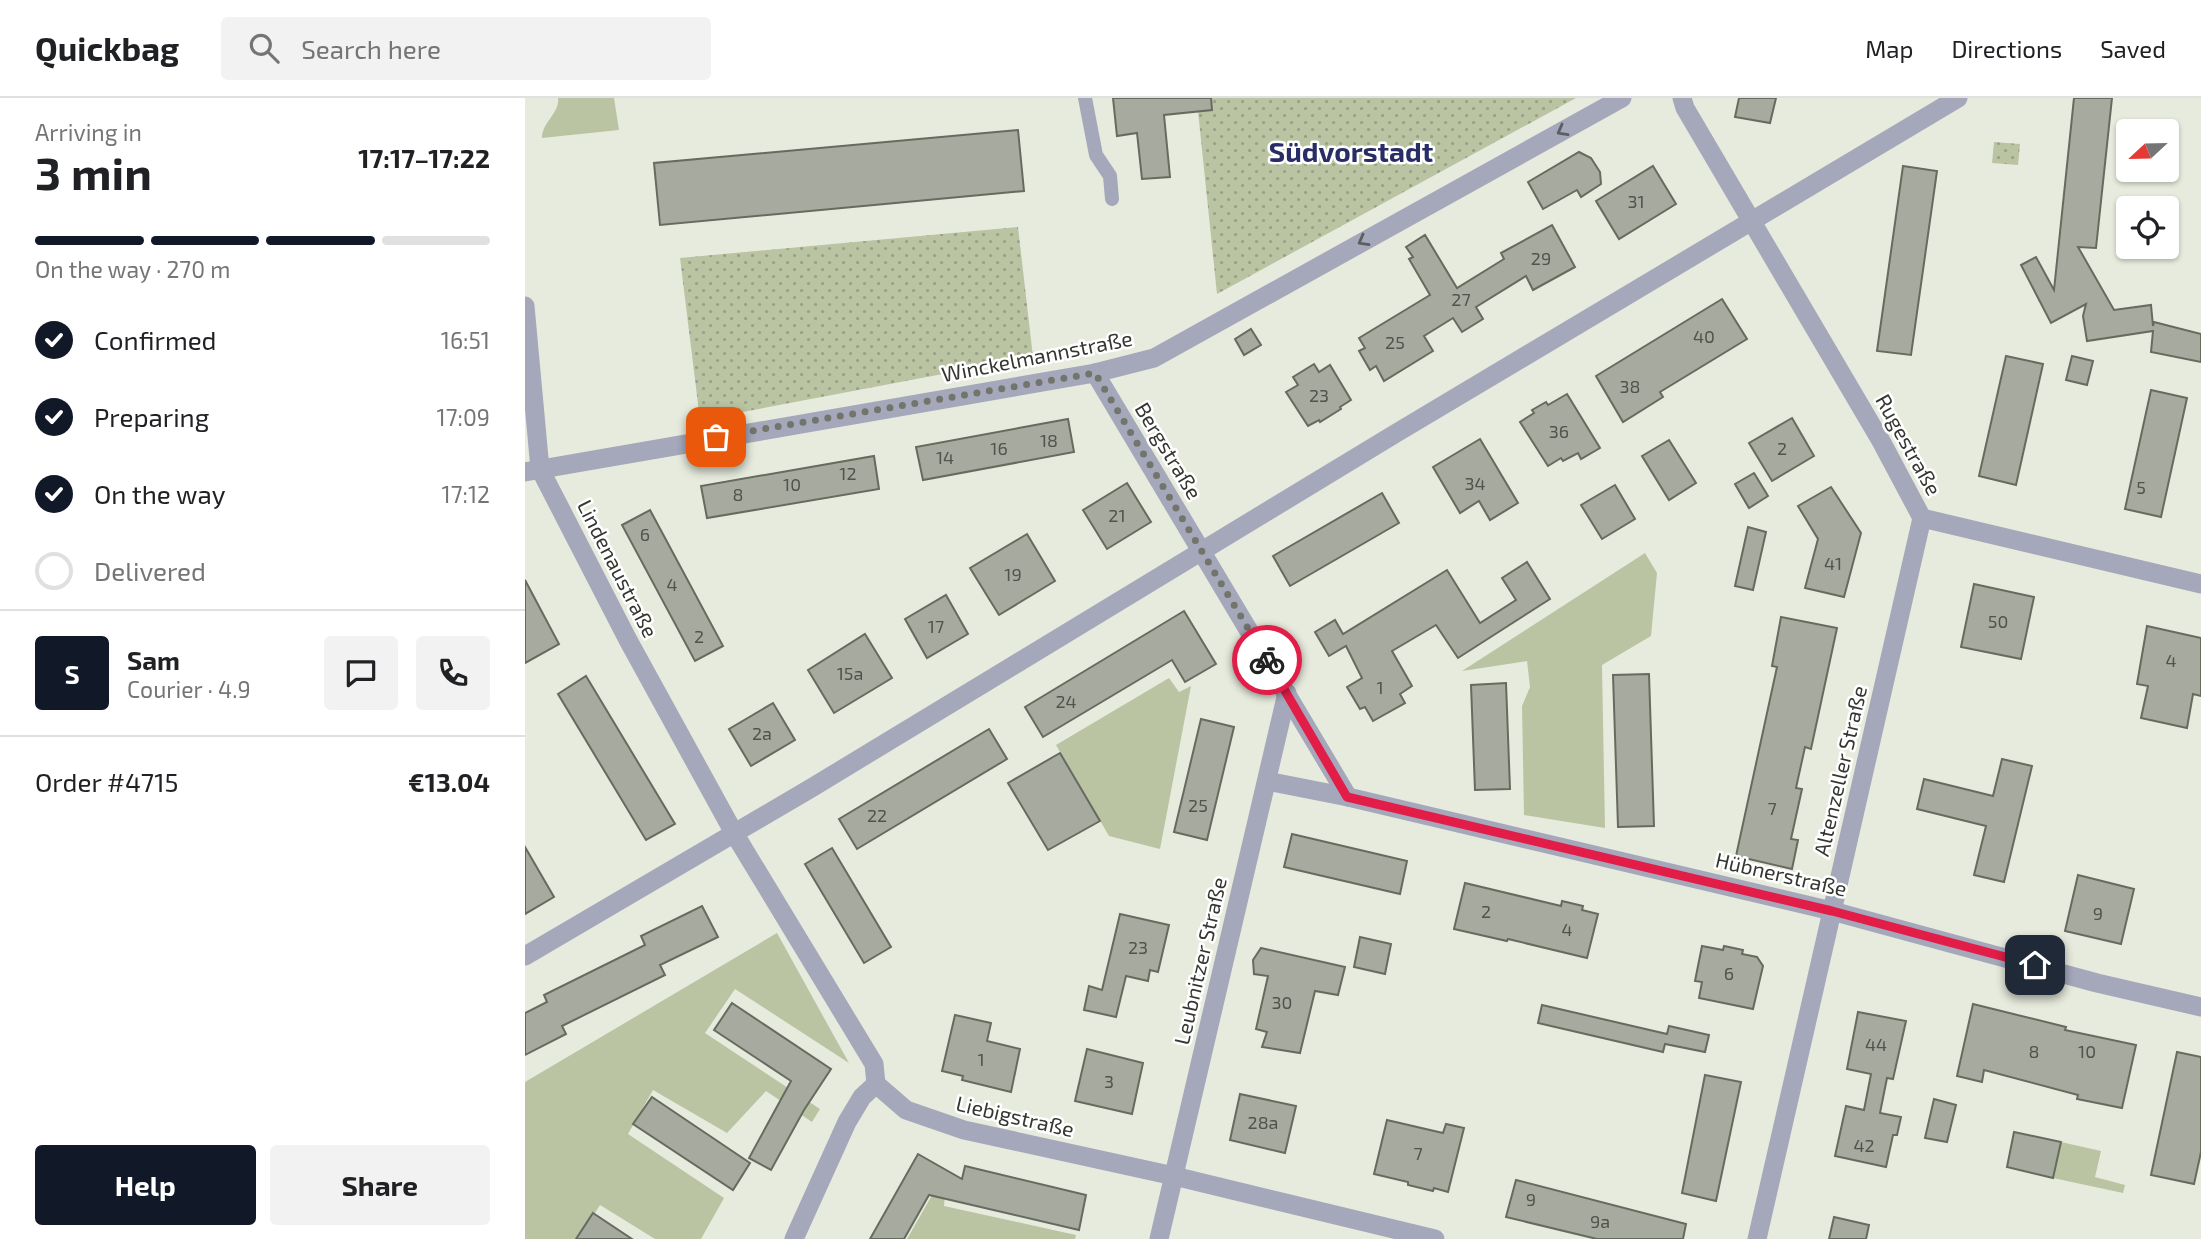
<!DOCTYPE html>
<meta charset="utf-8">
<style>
:root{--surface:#fff;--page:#f2f2f2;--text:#202124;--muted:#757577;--line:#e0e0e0;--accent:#111827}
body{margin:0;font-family:"Exo 2",sans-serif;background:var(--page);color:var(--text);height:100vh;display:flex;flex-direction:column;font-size:26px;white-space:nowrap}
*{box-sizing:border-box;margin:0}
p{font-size:23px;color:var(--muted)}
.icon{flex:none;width:38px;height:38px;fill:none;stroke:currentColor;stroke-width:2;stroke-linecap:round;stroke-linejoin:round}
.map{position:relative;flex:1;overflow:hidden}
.details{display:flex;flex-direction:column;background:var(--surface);width:525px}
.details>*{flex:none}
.needle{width:46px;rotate:248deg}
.buttons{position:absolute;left:1591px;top:21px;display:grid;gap:14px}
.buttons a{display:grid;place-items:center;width:63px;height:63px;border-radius:7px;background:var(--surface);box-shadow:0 2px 5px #0004;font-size:35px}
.pin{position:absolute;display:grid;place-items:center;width:60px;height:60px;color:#fff;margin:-30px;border-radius:14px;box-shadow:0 4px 10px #0006}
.courier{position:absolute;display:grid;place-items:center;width:70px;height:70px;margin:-35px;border:5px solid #e11d48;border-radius:50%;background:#fff;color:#222;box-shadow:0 2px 9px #0007}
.overview em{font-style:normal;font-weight:700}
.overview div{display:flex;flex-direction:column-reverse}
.overview{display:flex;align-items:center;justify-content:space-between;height:119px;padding:0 35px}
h1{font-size:46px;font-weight:700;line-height:52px}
.bar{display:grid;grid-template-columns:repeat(4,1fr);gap:10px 7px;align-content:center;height:84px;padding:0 35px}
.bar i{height:9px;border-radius:5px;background:var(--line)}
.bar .on{background:var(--accent)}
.bar p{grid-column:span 4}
.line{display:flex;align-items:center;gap:18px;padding:0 35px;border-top:2px solid var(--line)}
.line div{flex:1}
.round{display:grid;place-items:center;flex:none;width:74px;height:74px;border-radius:7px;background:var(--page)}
ol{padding:0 35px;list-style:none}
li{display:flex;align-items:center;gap:21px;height:77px}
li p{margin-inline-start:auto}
li .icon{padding:7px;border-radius:50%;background:var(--accent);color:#fff;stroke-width:4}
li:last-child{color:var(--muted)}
li i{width:38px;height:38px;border:4px solid var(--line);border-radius:50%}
.button{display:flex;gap:14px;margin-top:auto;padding:14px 35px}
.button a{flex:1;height:80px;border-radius:7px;background:var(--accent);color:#fff;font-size:28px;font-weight:700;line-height:80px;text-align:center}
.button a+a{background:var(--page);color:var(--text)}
header{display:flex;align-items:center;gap:42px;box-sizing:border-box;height:98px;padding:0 35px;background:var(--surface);border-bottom:2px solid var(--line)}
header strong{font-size:33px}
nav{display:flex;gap:38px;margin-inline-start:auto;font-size:24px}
.search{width:490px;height:63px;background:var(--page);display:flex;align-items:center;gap:18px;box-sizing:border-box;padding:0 24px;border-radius:7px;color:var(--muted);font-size:26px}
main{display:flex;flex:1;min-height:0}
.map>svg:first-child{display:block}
.green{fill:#bac4a2}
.park{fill:url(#park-dots)}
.building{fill:#a7ab9f;stroke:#676b5f;stroke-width:2}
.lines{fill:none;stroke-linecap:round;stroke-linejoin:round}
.pedestrian{stroke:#a4a8ba;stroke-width:14}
.minor{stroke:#a4a8ba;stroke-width:19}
.oneway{stroke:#5c5e61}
.done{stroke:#73756d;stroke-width:7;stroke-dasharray:0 12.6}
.route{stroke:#e11d48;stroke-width:9}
.labels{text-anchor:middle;stroke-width:5;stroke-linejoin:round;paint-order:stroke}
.number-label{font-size:18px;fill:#52534c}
.street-label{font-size:21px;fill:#353631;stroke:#fff}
.district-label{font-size:28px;font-weight:bold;fill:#282d66;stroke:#fff}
</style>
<header>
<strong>Quickbag</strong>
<div class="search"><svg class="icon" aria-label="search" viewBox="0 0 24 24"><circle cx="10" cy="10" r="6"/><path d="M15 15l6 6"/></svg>Search here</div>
<nav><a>Map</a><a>Directions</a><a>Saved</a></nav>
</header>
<main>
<section class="details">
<div class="overview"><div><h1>3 min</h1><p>Arriving in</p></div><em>17:17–17:22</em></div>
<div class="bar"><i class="on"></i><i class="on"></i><i class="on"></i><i></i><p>On the way · 270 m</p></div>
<ol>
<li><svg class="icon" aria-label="check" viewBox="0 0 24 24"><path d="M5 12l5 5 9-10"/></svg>Confirmed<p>16:51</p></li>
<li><svg class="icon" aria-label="check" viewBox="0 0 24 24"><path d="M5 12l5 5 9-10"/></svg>Preparing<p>17:09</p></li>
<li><svg class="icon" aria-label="check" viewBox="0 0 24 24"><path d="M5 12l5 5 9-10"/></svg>On the way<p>17:12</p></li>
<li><i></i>Delivered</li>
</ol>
<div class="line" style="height:126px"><b class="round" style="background:var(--accent);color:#fff">S</b><div><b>Sam</b><p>Courier · 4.9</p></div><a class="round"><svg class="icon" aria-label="chat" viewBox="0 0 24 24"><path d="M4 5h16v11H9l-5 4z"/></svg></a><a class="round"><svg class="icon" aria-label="phone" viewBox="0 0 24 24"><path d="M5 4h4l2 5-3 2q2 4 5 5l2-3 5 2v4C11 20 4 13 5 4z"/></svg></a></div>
<div class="line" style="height:91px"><div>Order #4715</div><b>€13.04</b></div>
<div class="button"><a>Help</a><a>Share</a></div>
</section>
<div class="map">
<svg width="1676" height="1141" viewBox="0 0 1676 1141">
<defs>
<pattern id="park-dots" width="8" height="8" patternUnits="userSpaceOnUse" patternTransform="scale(1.75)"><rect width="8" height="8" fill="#bac4a2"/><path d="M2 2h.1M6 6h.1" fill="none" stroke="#98a085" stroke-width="1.8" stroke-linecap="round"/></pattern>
</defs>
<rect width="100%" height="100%" fill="#e7ebdd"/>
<g class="green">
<path d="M33,0H89L94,32L17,40C17,24 35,15 33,0Z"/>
<path d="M1120,455L1132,475L1126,538L1077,567L1080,730L999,717L997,608L1005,589L1002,563L937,573Z"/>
<path d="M644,580L654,594L666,588L635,751L584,738L531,647Z"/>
<path d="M252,835L324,965L210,891L180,935L295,1011L287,1024L241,993L202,1035L128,992L103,1036L199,1100L176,1141H130L75,1107L53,1141H0V984Z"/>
<path d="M1536,1044L1576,1053L1570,1079L1600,1087L1598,1095L1528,1080Z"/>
<path d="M422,1071L419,1108L551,1137L550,1141H382Z"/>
</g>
<g class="park">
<path d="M676,0H1051L692,196L673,13Z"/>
<path d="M1469,44L1495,46L1493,67L1467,65Z"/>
<path d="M493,129L508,259L175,322L155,160Z"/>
</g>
<g class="building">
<path d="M588,0H686L687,12L639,17L645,79L617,81L612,35L592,38Z"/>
<path d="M1214,0H1251L1245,25L1210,19Z"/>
<path d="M1549,0H1587L1571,150L1553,149L1589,212L1626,207L1628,228L1629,224L1676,236V264L1626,254L1628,233L1562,243L1558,218L1561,206L1526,225L1496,167L1511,159L1529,192Z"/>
<path d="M493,32L499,93L135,127L129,65Z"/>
<path d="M1054,54L1066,60L1075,74L1076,86L1056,99L1052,92L1018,111L1003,84Z"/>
<path d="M1128,68L1151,106L1094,141L1071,103Z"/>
<path d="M1378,68L1412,73L1386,257L1352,253Z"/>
<path d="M1027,127L1050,169L1008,192L1001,178L951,209L958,221L937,234L928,220L899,238L908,253L859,283L851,268L845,272L834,253L840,250L834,240L905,197L884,161L888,159L881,149L900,137L932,190L979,161L976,155Z"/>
<path d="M1197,201L1222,241L1135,294L1138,299L1098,324L1071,278Z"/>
<path d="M726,231L736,247L719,257L710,241Z"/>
<path d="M1481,258L1518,266L1491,387L1454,378Z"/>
<path d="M1547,258L1568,263L1562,287L1541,282Z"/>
<path d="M789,266L794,274L805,267L826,302L815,309L816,311L795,324L794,322L783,328L761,294L773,287L768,279Z"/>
<path d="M1626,292L1662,300L1636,419L1600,411Z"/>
<path d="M1042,296L1075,350L1056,361L1053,355L1038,363L1036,360L1023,368L995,324L1009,315L1007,312L1021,304L1023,307Z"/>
<path d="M1267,320L1289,358L1247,383L1224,345Z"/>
<path d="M543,321L549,354L398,382L391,349Z"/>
<path d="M955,341L993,405L965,422L954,403L935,415L908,369Z"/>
<path d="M1144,342L1171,385L1144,402L1117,358Z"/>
<path d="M349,358L354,391L182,420L176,388Z"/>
<path d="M1229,375L1243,398L1224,410L1210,386Z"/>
<path d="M602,385L626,424L582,451L558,412Z"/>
<path d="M1090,387L1110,421L1077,441L1056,407Z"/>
<path d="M1306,389L1336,435L1319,499L1280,490L1293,441L1273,408Z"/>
<path d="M857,395L874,425L765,488L748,458Z"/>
<path d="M125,412L198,548L170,563L97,427Z"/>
<path d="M1223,429L1241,434L1228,492L1210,488Z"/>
<path d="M502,436L530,483L474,517L445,470Z"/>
<path d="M1002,464L1025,501L933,560L911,527L867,553L887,588L875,596L880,605L848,623L840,609L835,611L822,589L837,580L821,548L804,558L790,534L810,522L818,536L922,472L955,525L991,502L977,480Z"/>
<path d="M0,482L34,546L0,565Z"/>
<path d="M1449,486L1509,499L1496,561L1436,549Z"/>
<path d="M421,497L443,536L402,560L380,521Z"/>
<path d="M659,513L691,566L660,584L647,562L518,639L500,609Z"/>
<path d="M1256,519L1312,530L1286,651L1280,649L1271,690L1277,691L1266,741L1273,742L1267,771L1211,758L1252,569L1247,568Z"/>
<path d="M1622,528L1676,540V598L1668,596L1662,630L1616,620L1623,588L1612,586Z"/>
<path d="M340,536L367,580L309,615L283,572Z"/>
<path d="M1124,576L1129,728L1093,729L1088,577Z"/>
<path d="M61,578L150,726L121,742L33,596Z"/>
<path d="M981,585L985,691L950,692L946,587Z"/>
<path d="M248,605L270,642L226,668L204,631Z"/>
<path d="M676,621L709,629L682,742L649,734Z"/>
<path d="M464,631L482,661L332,751L314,721Z"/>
<path d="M535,655L575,723L523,752L483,685Z"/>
<path d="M1477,661L1507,668L1479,784L1449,777L1461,728L1392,711L1399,681L1468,698Z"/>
<path d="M767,736L882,763L875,796L759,769Z"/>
<path d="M0,749L29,799L0,816Z"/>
<path d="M307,750L366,849L339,865L280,766Z"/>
<path d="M1553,777L1609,791L1596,846L1540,833Z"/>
<path d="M940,785L1036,808L1037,803L1058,808L1057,812L1073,816L1062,860L983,841L982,843L929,831Z"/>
<path d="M177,808L193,839L135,867L140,877L37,928L41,936L0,957V915L22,904L19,897L120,847L116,838Z"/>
<path d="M595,816L644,827L633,874L625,872L623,883L601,878L591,919L559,912L564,888L577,892Z"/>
<path d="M835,839L866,846L860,876L829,869Z"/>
<path d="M1177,848L1198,852L1199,848L1218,852L1217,856L1232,859L1238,868L1228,911L1174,900L1177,884L1170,883Z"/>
<path d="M736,850L820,869L813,897L790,893L775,955L737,949L742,934L731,931L743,878L729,876L728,862Z"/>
<path d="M207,905L306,971L279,1012L246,1072L224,1060L266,983L189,932Z"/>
<path d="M1448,906L1541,929L1540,932L1611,947L1597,1010L1552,1001L1553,997L1459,972L1457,984L1432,978Z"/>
<path d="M1017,907L1142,936L1144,928L1184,937L1180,954L1140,946L1138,954L1013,925Z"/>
<path d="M1333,914L1381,923L1368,981L1362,980L1355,1015L1376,1019L1372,1037H1368L1361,1069L1310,1058L1321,1008L1339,1012L1346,976L1322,971Z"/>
<path d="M430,917L466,925L462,943L495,951L486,994L437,982L438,978L417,973Z"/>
<path d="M562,951L618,965L607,1016L550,1003Z"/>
<path d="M1652,954L1676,959V1054L1669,1086L1626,1077Z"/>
<path d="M1180,977L1216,984L1191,1103L1157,1095Z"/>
<path d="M715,996L771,1008L760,1055L705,1042Z"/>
<path d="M127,999L225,1065L208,1092L108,1026Z"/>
<path d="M1409,1001L1431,1007L1422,1044L1400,1040Z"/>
<path d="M862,1022L918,1035L921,1026L939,1030L923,1094L909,1090L908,1093L883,1087V1084L849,1076Z"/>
<path d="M1489,1034L1536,1044L1528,1080L1482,1069Z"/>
<path d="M393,1056L437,1081L440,1068L561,1097L554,1132L404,1097L379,1141H345Z"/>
<path d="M991,1082L1161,1126L1158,1141H1072L981,1119Z"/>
<path d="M68,1115L107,1141H51Z"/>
<path d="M1309,1119L1344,1127L1341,1141H1304Z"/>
</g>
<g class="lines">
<path class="pedestrian" d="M560,0L571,57L585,78L587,101"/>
<g class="minor">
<path d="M1157,0L1160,10L1356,343L1397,420L1676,486"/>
<path d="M0,208L15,371L103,542L209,735L349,966L351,986L381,1012L439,1032L649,1078L910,1141"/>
<path d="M570,275L823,699"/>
<path d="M0,374L570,275L629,260L1097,0"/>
<path d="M742,683L823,699L1307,813L1572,885L1676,909"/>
<path d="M0,858L288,689L873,334L1433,0"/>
<path d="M269,1141L322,1024L337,999L351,986"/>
<path d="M634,1141L762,595"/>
<path d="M1232,1141L1397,420"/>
</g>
</g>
<defs><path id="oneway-chevron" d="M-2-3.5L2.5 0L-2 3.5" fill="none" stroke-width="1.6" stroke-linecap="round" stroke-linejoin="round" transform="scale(1.75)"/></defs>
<g class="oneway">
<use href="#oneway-chevron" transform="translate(1037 33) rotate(151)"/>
<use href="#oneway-chevron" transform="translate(838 143) rotate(151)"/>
</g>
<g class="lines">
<path class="done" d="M191,339L570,275L742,562"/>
<path class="route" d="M742,562L822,699L1307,813L1510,867"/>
</g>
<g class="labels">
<g class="number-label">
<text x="1111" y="110">31</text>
<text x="1016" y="167">29</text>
<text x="936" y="208">27</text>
<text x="1179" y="245">40</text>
<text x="870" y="251">25</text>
<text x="1105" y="295">38</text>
<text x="794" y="304">23</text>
<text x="1034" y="340">36</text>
<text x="524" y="349">18</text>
<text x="474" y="357">16</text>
<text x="1257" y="357">2</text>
<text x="420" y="366">14</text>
<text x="323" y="382">12</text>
<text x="950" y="392">34</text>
<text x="267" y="393">10</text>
<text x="1616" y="396">5</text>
<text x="213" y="403">8</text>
<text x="592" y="424">21</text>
<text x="120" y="443">6</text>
<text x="1308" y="472">41</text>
<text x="488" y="483">19</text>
<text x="147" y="493">4</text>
<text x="1473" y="530">50</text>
<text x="411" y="535">17</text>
<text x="174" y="545">2</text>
<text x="1646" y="569">4</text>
<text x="325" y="582">15a</text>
<text x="855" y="596">1</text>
<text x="541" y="610">24</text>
<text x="237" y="642">2a</text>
<text x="673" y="714">25</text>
<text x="1247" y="717">7</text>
<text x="352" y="724">22</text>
<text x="961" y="820">2</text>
<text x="1573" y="822">9</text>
<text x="1042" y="838">4</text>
<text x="613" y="856">23</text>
<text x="1204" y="882">6</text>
<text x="757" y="911">30</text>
<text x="1351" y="953">44</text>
<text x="1509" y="960">8</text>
<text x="1562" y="960">10</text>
<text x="456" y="968">1</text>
<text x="584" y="990">3</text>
<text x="738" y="1031">28a</text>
<text x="1339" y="1054">42</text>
<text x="893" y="1062">7</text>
<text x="1006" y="1108">9</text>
<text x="1075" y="1130">9a</text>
</g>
<g class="street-label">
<text transform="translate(512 259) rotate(-11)" y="7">Winckelmannstraße</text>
<text transform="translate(1383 347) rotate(61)" y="7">Rugestraße</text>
<text transform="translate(643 353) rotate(59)" y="7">Bergstraße</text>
<text transform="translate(92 471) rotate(63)" y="7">Lindenaustraße</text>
<text transform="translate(1316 673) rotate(-77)" y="7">Altenzeller Straße</text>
<text transform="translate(1256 777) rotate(13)" y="7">Hübnerstraße</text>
<text transform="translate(676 863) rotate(-77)" y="7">Leubnitzer Straße</text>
<text transform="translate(490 1019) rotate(13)" y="7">Liebigstraße</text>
</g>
<g class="district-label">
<text x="826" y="64">Südvorstadt</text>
</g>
</g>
</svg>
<div class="buttons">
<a><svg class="needle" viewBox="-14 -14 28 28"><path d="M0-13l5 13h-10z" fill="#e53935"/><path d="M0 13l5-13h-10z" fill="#757577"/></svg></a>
<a><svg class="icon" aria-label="locate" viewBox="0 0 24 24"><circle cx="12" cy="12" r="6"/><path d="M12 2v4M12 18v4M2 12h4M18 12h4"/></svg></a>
</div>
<div class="pin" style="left:191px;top:339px;background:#ea580c"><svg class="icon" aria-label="bag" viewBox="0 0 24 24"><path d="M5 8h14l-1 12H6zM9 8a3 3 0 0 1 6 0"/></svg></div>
<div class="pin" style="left:1510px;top:867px;background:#1f2937"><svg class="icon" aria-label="home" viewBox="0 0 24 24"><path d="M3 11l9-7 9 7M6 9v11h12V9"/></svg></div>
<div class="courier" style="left:742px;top:562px"><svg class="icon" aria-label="bike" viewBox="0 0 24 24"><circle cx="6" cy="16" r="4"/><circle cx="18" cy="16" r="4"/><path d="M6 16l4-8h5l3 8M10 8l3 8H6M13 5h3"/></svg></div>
</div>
</main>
